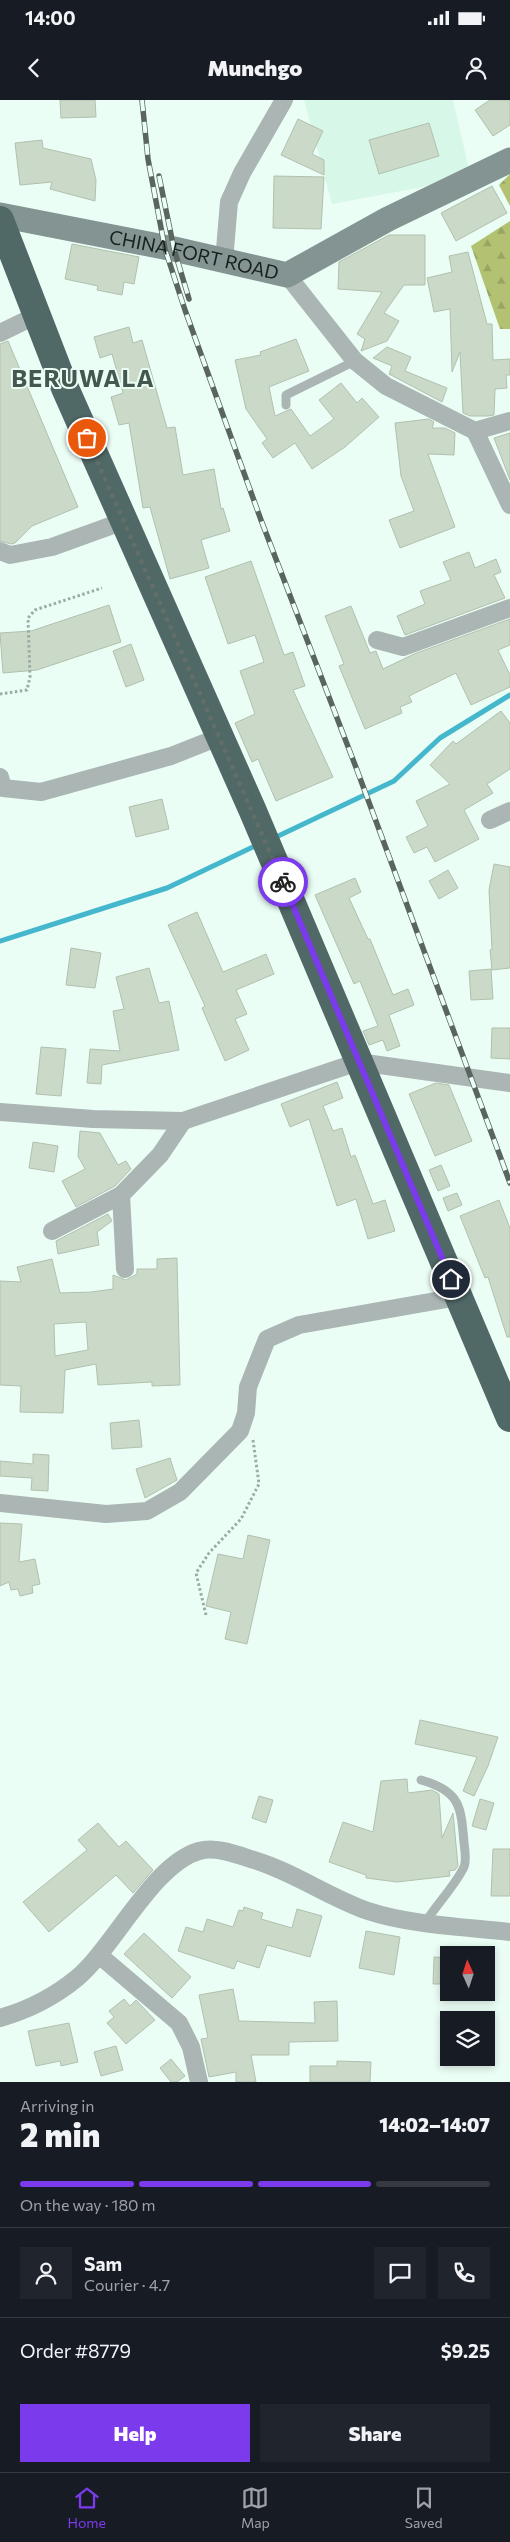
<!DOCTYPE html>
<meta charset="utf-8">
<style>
:root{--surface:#171b24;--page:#20242c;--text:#f1f3f6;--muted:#9ea1a6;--line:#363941;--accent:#7c3aed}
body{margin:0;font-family:Commissioner,sans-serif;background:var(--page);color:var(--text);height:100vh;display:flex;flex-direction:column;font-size:19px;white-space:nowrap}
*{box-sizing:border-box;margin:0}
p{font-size:16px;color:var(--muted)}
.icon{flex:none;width:28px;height:28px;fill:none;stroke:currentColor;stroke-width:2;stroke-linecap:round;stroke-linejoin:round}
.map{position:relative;height:1982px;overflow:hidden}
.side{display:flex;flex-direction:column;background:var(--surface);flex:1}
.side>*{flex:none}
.needle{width:32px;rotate:357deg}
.buttons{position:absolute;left:440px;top:1846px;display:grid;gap:10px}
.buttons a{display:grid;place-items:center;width:55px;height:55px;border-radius:0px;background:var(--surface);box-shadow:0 2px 8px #0003;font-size:25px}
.pin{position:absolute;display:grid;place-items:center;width:42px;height:42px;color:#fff;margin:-21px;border:2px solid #fff;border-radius:50%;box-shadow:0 1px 5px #0007}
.courier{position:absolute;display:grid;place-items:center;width:50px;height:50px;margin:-25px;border:4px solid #7c3aed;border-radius:50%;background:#fff;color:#222;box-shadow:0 1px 6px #0007}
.headline em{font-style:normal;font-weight:800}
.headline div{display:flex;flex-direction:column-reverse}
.headline{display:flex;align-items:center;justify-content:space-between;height:85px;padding:0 20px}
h1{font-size:32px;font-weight:800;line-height:38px}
.bar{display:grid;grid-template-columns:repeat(4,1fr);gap:8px 5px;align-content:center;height:60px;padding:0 20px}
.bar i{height:6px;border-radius:4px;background:var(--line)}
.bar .on{background:var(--accent)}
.bar p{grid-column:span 4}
.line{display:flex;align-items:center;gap:12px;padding:0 20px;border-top:1px solid var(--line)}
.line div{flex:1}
.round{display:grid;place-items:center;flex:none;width:52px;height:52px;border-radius:0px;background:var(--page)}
.button{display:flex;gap:10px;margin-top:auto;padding:10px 20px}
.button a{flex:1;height:58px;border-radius:0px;background:var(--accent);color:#fff;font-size:20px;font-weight:800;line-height:58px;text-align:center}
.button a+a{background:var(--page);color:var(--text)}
.status{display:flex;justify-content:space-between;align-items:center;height:35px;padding:0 25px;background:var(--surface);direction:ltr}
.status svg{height:14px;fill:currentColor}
header{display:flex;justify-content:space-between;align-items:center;height:65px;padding:0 20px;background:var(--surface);font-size:22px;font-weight:800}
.menu{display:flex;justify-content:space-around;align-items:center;height:70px;border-top:1px solid var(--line);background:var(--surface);font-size:14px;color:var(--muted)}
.menu a{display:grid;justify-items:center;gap:2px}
.menu .on{color:var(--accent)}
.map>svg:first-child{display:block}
.built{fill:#d7f7e8}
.forest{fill:url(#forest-firs)}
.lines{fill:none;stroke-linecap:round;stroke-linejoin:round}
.stream{stroke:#45b7cd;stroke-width:5}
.building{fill:#cbdac8;stroke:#b1c0af;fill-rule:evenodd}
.path{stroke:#9caba4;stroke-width:3;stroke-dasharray:2.5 2.5;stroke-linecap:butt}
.lane{stroke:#aab5b4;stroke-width:9}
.street{stroke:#aab5b4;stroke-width:18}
.secondary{stroke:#839492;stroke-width:25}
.highway{stroke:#506866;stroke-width:28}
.rail-casing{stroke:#5a655f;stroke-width:5.5}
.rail{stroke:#ebfef5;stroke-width:4;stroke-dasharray:11;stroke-linecap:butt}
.done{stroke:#626e68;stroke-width:5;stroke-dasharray:0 9}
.route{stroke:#7c3aed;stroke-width:6}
.labels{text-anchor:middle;stroke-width:4;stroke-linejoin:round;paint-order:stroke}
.street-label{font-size:19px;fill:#18201c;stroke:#ebfef5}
.district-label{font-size:24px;font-weight:bold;letter-spacing:1px;fill:#44584f;stroke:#ebfef5}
</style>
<div class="status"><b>14:00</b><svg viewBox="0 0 49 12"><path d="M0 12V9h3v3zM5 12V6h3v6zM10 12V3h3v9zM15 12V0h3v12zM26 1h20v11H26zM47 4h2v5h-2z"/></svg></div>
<header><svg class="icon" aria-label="back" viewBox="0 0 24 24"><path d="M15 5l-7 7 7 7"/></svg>Munchgo<svg class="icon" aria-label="person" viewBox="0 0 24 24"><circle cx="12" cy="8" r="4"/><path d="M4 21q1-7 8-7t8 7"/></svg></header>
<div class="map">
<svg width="510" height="1982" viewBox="0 0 510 1982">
<defs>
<pattern id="forest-firs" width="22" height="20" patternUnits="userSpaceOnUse" patternTransform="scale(1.25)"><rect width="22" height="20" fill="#b3c272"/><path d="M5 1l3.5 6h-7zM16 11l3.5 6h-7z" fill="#99a662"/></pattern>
</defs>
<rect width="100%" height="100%" fill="#ebfef5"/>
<path class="built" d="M304,0H453L471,78L332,104Z"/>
<g class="forest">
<path d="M510,74V106L499,85Z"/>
<path d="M510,121V229H500L471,146Z"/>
</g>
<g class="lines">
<g class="stream">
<path d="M274,738L394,681L440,638L510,595"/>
<path d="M0,841L167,788L259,744"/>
</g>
</g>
<g class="building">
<path d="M60,0H95L96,17L61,18Z"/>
<path d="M490,0H510V25L493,36L475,10Z"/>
<path d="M298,19L323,31L312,54L324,60V75L281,55Z"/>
<path d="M429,23L439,56L379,74L369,40Z"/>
<path d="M42,40L43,48L91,59L96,80L95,101L50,89L52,82L20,85L15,43Z"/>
<path d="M274,76L324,77L321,129L273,128Z"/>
<path d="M492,86L507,113L456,141L441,113Z"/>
<path d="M389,135H425V185H404L384,213L399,221L387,241L361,251L365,239L357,234L382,192L338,189L339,162Z"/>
<path d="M72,144L139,157L134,184L124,182L122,195L97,190L98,186L65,179Z"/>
<path d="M468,152L487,224H492L493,260L510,259V275H506L507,288L495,289L494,315L488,316H470L463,313L460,252L452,272L450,209L434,212L427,178L452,172L449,156Z"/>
<path d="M129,227L133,243L142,240L167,328L175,327L183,375L214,369L221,409L223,408L230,431L201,440L209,468L170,479L150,407L143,408L129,323L119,325L111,297L123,293L112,254L100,258L94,237Z"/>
<path d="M296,239L309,271L269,287L275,316L291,309L310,336L334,319L319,300L341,283L357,303L362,298L379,317L345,347L312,369L295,343L273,358L262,343L267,339L246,309L235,260L261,255L260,252Z"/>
<path d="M8,241L78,407L32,426L15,443L11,444L0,441V244Z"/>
<path d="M387,247L411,257L405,271L447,288L442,302L389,274L392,266L373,258Z"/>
<path d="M429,319L434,322L432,328H445L455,333L454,355L428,354L455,427L400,448L389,420L414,411L401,376L395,323Z"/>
<path d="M510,333V380L494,338Z"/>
<path d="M469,452L475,468L496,459L501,472L494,475L505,498L405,535L397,516L425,504L420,491L451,480L443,462Z"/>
<path d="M251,461L284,555L293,552L305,586L293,590L333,677L276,701L258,659L252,662L235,623L255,614L240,571L264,562L255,535L228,544L205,477Z"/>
<path d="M109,505L121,542L37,570L3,573L0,533L31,531Z"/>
<path d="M351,506L370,553L376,551L383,569L414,554L510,519V545L498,550L510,575V587L471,605L456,573L409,596L412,602L400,607L402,613L365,629L339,566L344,564L325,516Z"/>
<path d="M131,544L144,580L126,587L113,551Z"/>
<path d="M501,611L510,623V669L487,684L493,693L464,710L479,739L435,762L427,747L414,753L406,737L428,726L416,701L450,684L430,665L453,641L456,644Z"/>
<path d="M162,699L169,729L136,737L129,707Z"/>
<path d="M494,764L510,767V868L492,870L490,850L492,849L489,790Z"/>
<path d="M448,770L458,788L439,799L429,781Z"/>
<path d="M355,778L361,792L349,798L368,839H370L393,895L408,889L414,905L389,915L400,946L387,951L383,940L369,945L363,931L378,926L360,881L354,884L315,795Z"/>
<path d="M197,812L223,872L266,854L274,874L236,890L247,914L235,919L249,950L225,961L202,908L205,906L168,825Z"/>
<path d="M71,848L101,853L95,888L66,885Z"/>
<path d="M149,868L159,903L169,901L179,950L102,965L101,984L87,983L90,949L120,951L113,911L124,909L116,877Z"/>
<path d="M491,869L493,899L471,900L469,871Z"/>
<path d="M492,928H510V959L491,958Z"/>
<path d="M41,947L66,949L61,996L36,994Z"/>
<path d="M337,982L343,998L323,1006L333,1031L342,1028L351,1057L355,1055L373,1104L385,1100L395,1131L368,1139L356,1099L337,1106L309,1019L290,1027L281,1004Z"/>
<path d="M436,983L449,985L472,1041L435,1056L409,994Z"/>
<path d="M80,1031L100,1033L118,1065L126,1061L131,1069L115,1086L76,1107L62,1081L85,1069L78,1056Z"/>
<path d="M33,1042L58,1046L54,1072L29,1068Z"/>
<path d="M441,1065L450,1086L438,1091L429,1070Z"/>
<path d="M457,1093L462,1105L448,1111L443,1098Z"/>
<path d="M499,1100L510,1128V1237H507L488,1177L485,1178L460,1116Z"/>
<path d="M108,1114L112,1121L97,1132L99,1145L58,1154L56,1141Z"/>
<path d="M177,1158L180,1285L152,1286V1282L98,1285L96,1264L65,1270L63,1313L20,1312L21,1286L0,1285V1181L21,1182L17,1167L52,1159L60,1193L91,1192L113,1189V1175L126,1180L137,1174V1169H157V1159ZM86,1222L88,1250L55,1256L54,1224Z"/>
<path d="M139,1320L142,1347L112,1349L110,1323Z"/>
<path d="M33,1354L49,1355L48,1391L31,1390L32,1378L0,1376V1361L33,1364Z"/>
<path d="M170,1358L177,1380L145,1398L136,1369Z"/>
<path d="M0,1423L22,1424L19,1462L35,1459L40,1484L32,1486L33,1493L20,1496L18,1489L11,1490L9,1482L0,1486Z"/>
<path d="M248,1435L270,1440L247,1544L225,1539L231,1512L206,1506L218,1454L243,1459Z"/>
<path d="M420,1620L498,1637L488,1666L474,1696L463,1691L477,1657L415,1644Z"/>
<path d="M407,1679L408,1693L432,1690L439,1694L442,1738L453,1713L458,1766L455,1770L449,1771L450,1776L397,1782L366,1778V1775L329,1762L343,1722L373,1732L381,1681Z"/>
<path d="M259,1696L273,1700L266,1723L252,1718Z"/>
<path d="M480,1699L494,1703L486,1730L472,1726Z"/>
<path d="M98,1723L119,1747L126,1741L153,1770L133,1793L116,1775L49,1832L23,1802L87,1750L78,1740Z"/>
<path d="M493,1749H510V1796H491Z"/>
<path d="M244,1807L263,1813L261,1819L292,1828L297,1809L322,1816L310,1857L267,1845L259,1868L237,1861L234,1869L178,1851L186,1827L203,1832L207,1819L233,1827L239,1810L243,1811Z"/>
<path d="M366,1831L400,1837L394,1875L359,1868Z"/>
<path d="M144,1833L191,1877L172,1898L124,1854Z"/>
<path d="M434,1857L449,1858V1884H433Z"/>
<path d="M233,1889L239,1921L315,1923L314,1902L337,1901L338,1941L289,1942V1955H251L256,1982H236V1972L209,1977L201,1939L208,1938L199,1895Z"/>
<path d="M124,1899L130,1906L136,1900L155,1920L126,1944L107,1923L114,1917L109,1911Z"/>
<path d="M69,1923L78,1962L61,1966L60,1961L36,1966L28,1931Z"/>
<path d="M116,1946L123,1970L101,1976L94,1952Z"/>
<path d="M171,1959L185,1976L177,1982H171L160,1968Z"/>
<path d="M337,1961L371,1962L370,1982H310V1966H337Z"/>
</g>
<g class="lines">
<g class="path">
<path d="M0,594L27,590L30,577L28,518L35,510L102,488"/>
<path d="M206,1515L196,1473L209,1453L241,1419L259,1384L253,1340"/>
</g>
<g class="lane">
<path d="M286,305V295L355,261"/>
<path d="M421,1680C460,1691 461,1706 464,1743C465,1750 467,1763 463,1769C453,1788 437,1804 425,1823"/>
</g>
<g class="street">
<path d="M224,161L229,102L242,73L284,0"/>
<path d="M287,175L355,261L386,286L475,331L510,405"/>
<path d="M0,233L37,215"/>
<path d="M475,331L510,321"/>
<path d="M0,451L10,455L52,447L124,421"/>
<path d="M377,540L403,547L510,508"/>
<path d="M0,677L3,688L41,692L171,656L219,637"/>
<path d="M490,720L510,711"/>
<path d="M0,1012L93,1019L183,1021L358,962L510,983"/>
<path d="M121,1095L125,1169"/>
<path d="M52,1131L121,1095L160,1055L183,1021"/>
<path d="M0,1403L106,1414L147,1411L180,1392L240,1331L246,1313L248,1287L267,1239L299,1225L458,1197"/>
<path d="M99,1855L179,1923L191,1947L199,1982"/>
<path d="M0,1918C28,1910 54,1897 77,1878C114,1847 153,1764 199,1751C216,1746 238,1755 254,1760C294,1772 328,1797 368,1811C410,1825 466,1827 510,1832"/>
</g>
<path class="secondary" id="s1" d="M0,115L174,149L287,175L388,119L510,60"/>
<path class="highway" d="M0,120L65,288L252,709L510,1318"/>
<defs>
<g id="rail">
<path d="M142,0L148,59L165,149L185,210L261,420L357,670L510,1083"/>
<path d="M159,76L174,149L189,199"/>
</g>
</defs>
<use href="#rail" class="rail-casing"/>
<use href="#rail" class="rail"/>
</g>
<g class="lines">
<path class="done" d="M87,338L283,782"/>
<path class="route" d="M283,782L451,1179"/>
</g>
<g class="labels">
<g class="street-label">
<text dy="7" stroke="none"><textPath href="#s1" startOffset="198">CHINA FORT ROAD</textPath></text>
</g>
<g class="district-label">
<text x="83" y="287">BERUWALA</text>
</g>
</g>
</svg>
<div class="buttons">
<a><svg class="needle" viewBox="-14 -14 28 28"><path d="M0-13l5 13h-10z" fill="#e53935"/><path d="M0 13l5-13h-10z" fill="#9ea1a6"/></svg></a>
<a><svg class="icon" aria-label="layers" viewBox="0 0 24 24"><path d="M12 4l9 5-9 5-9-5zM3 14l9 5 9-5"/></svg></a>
</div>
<div class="pin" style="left:87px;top:338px;background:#ea580c"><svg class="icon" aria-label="bag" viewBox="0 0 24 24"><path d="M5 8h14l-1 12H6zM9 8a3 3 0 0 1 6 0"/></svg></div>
<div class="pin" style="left:451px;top:1179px;background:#1f2937"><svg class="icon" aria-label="home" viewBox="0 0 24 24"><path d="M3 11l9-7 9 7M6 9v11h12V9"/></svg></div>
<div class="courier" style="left:283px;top:782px"><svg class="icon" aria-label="bike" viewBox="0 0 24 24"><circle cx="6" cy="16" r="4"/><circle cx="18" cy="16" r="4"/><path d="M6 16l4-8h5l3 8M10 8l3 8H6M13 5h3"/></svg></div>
</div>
<section class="side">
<div class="headline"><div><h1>2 min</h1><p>Arriving in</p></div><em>14:02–14:07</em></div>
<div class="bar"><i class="on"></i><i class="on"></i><i class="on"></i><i></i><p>On the way · 180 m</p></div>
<div class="line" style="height:90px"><a class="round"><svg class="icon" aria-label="person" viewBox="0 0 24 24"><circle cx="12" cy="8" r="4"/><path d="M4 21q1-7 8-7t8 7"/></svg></a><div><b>Sam</b><p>Courier · 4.7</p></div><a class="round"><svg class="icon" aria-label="chat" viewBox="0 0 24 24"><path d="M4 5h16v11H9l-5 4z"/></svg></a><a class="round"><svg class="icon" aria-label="phone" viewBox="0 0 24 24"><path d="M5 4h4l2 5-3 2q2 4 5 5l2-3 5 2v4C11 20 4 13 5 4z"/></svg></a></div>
<div class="line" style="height:65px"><div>Order #8779</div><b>$9.25</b></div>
<div class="button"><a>Help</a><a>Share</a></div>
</section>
<nav class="menu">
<a class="on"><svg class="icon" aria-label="home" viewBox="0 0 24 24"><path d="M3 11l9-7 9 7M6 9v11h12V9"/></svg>Home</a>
<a><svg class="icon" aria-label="map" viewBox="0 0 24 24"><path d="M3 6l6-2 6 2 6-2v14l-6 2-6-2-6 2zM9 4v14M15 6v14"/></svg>Map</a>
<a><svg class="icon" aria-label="saved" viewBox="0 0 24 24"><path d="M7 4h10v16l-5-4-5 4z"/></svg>Saved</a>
</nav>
